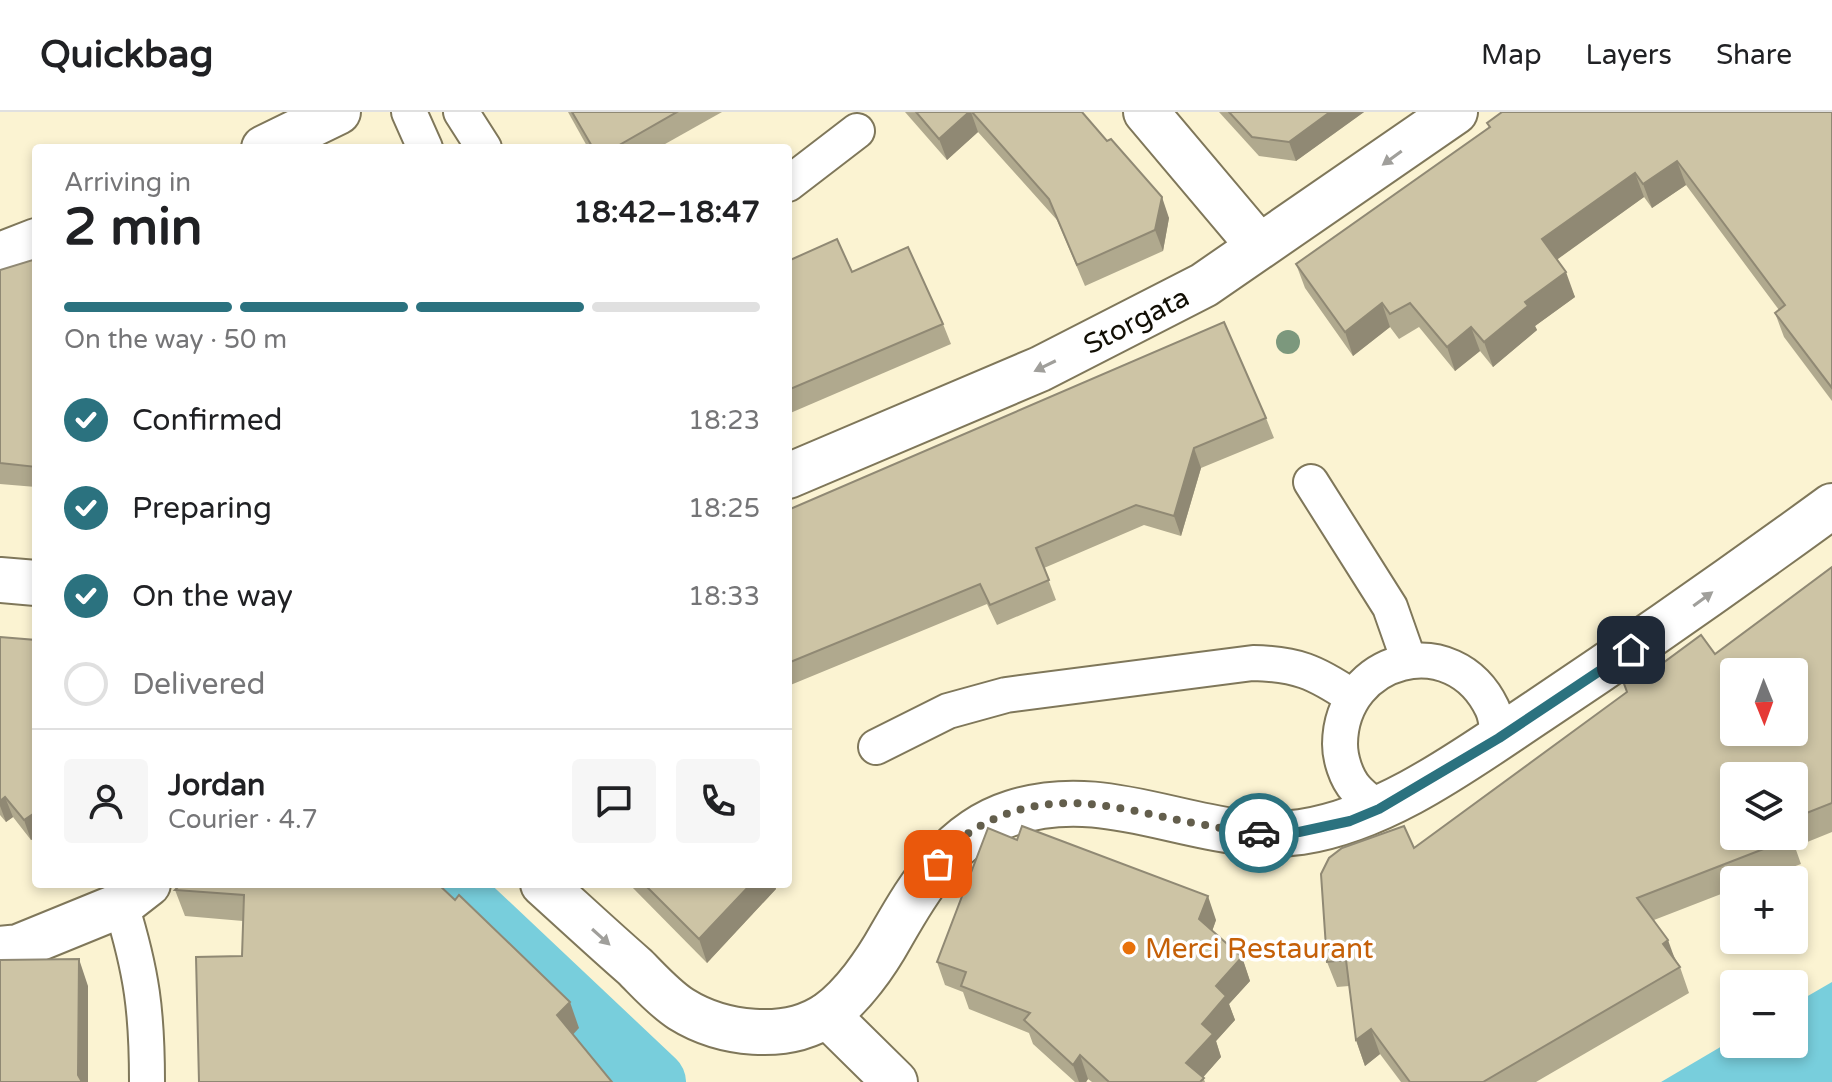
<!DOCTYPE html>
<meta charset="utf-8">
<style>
:root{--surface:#fff;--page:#f6f6f6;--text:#202124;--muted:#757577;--line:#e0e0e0;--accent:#2b727f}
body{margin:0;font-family:"Varela Round",sans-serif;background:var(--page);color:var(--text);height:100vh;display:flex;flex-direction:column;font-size:30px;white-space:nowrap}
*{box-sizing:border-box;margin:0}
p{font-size:26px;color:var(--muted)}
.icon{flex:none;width:44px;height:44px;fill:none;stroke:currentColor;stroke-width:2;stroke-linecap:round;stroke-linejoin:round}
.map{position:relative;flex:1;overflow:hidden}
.panel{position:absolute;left:32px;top:32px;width:760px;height:744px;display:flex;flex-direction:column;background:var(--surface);border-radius:8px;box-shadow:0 4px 12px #0003}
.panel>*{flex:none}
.needle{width:52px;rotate:179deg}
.buttons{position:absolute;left:1720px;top:546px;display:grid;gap:16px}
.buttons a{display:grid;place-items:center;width:88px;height:88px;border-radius:8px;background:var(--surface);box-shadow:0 4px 12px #0003;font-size:40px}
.pin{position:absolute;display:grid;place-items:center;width:68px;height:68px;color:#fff;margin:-34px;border-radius:16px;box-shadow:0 4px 12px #0006}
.courier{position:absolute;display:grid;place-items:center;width:80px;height:80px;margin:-40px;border:6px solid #2b727f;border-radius:50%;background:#fff;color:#222;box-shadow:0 2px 10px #0007}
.head em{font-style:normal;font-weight:800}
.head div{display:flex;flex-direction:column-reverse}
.head{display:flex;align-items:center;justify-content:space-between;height:136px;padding:0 32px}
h1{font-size:52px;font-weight:800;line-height:60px}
.bar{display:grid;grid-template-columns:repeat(4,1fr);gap:12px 8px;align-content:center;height:96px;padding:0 32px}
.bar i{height:10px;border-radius:6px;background:var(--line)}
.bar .selected{background:var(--accent)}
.bar p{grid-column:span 4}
.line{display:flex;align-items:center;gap:20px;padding:0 32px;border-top:2px solid var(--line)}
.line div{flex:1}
.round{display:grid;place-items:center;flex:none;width:84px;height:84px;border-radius:8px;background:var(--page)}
ol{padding:0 32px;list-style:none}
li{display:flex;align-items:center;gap:24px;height:88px}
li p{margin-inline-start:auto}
li .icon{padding:8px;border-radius:50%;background:var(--accent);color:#fff;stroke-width:4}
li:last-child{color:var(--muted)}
li i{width:44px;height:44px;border:4px solid var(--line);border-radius:50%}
header{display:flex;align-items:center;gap:48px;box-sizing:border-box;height:112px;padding:0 40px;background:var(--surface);border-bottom:2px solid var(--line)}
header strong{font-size:38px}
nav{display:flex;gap:44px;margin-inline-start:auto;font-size:28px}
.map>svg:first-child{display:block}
.water{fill:#78cedc}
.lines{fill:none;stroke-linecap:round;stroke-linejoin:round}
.canal{stroke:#78cedc;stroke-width:64}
.service-casing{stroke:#7f775a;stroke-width:38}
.pedestrian-casing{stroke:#7f775a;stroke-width:48}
.minor-casing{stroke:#7f775a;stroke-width:48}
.tertiary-casing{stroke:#7f775a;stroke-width:48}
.service{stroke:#fff;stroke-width:34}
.pedestrian{stroke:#fff;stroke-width:44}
.minor{stroke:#fff;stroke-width:44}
.tertiary{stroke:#fff;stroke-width:44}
.tree{fill:#7c987d}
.wall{fill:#b0a98e;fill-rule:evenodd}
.shaded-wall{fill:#908974}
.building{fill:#cdc4a5;stroke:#908974;stroke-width:2;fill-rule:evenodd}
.oneway{fill:#a09f9b}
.done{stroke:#635e4c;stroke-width:8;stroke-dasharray:0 14.4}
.route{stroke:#2b727f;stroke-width:10}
.food-dot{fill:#e8710a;stroke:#fff;stroke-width:3}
.labels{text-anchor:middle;stroke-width:7;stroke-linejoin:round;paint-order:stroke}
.street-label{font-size:28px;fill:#110e04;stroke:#fff}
.food-label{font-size:28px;fill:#c56008;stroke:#fff;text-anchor:start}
</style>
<header>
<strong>Quickbag</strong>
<nav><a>Map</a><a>Layers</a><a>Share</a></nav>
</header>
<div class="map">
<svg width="1832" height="970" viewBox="0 0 1832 970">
<rect width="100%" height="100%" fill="#fbf3d2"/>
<path class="water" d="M1832,870V970H1661L1734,927V932H1794V892Z"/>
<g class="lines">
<path class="canal" d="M444,772L654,970"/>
<defs>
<g id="service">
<path d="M409,0L425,36"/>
<path d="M461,0L484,36"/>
<path d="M788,72L857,19"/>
<path d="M1311,370L1390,495L1409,549"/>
<path d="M876,635L948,599L1006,583L1253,551C1297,552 1315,560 1351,584"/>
<path d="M1379,697C1372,691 1363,685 1356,677C1346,666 1340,646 1340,632C1341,545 1453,515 1492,596C1496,604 1497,616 1499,626"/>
<path d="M121,793C142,861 147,900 147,970"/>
</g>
<path id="pedestrian" d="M827,903L895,970"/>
<g id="minor">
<path d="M1146,0L1259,134"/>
<path d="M264,36L338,0"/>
<path d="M0,143L36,129"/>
<path d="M0,837L18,835L121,793L148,772"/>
</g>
<g id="tertiary">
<path d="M788,364L1040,257L1204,173L1455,0"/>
<path d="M0,468L36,471"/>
<path d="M543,772C574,800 604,828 635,855C649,869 664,886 681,897C721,922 786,931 828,902C853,884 876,851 891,824C921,772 952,720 1012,701C1113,668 1202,734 1301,720C1387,707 1469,645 1540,598C1639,532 1736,464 1832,394"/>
</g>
</defs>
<use href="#service" class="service-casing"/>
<use href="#pedestrian" class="pedestrian-casing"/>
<use href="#minor" class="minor-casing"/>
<use href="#tertiary" class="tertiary-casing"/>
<use href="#service" class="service"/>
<use href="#pedestrian" class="pedestrian"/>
<use href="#minor" class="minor"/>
<use href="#tertiary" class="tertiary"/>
</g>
<circle class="tree" cx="1288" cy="230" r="12"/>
<g class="wall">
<path d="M568,0H722L658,36H588Z"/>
<path d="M905,0H1082L1169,106L1163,139L1085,174L1057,108L978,20L947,48Z"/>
<path d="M1219,0H1364L1296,49L1259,44Z"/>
<path d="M1832,0V289L1784,225L1775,201L1779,198L1686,73L1652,96L1644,85L1557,147L1575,185L1535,214L1537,218L1493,255L1480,239L1455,259L1419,215L1399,227L1390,215L1353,244L1305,176L1296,152L1489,16L1487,11Z"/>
<path d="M36,147V375L0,372V158Z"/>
<path d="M788,149L852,160L943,212L951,232L788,302Z"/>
<path d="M1266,306L1274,326L1201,356L1181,424L1144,413L1044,456L1056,488L997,513L987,492L788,574V398Z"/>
<path d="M1832,455V720L1795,735L1801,752L1758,768H1734V777L1654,808L1680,855L1689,881L1536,970H1401L1380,942L1365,954L1356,928L1349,874L1337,875L1327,850L1414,736L1715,542ZM1794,664V724H1734Z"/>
<path d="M0,525L36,528V725L31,728L13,705L6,710L0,703Z"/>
<path d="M438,772L579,916L243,809L185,804L175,778Z"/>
<path d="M629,772H774L776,777L707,851Z"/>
<path d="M1216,808L1212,819L1242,845L1250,869L1229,892L1235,908L1216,929L1221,945L1203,965L1205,970H1092L1088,967L1086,970H1075L1033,932L1029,921L969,897L963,880L945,873L937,850Z"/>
</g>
<g class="shaded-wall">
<path d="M969,0H971L978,20L947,48L939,27Z"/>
<path d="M1330,0H1364L1296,49L1289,30Z"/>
<path d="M1677,49L1686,73L1652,96L1643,72Z"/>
<path d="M1635,61L1644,85L1551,152L1542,127Z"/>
<path d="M1162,85L1169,106L1163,139L1155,118Z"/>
<path d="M1566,160L1575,185L1535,214L1537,218L1493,255L1484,230L1525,190Z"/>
<path d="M1382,191L1390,215L1353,244L1345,220Z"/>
<path d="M1471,215L1480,239L1455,259L1447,235Z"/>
<path d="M1194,336L1201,356L1181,424L1174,404Z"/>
<path d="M5,685L13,705L6,710L0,694V689Z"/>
<path d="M36,699V725L31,728L24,708Z"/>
<path d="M751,772H774L776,777L707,851L699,827Z"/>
<path d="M1208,784L1216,808L1208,831L1199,807Z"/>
<path d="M1668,828L1677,853L1663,832Z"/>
<path d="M1242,845L1250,869L1229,892L1235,908L1216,929L1221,945L1199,970L1186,951L1216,874Z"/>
<path d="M79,847L88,874V970H80L78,963Z"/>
<path d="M570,890L579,916L567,929L557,903Z"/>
<path d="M1371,917L1380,942L1365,954L1356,928Z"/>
<path d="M1080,943L1088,967L1086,970H1079L1073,953Z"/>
</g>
<g class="building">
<path d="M572,0H677L614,36H593Z"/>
<path d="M916,0H969L939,27Z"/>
<path d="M972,0H1082L1107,29L1111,27L1162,85L1155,118L1077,153L1049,87Z"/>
<path d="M1229,0H1330L1289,30L1252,25Z"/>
<path d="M1502,0H1832V276L1775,201L1785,193L1677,49L1643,72L1635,61L1542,127L1566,160L1525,190L1528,194L1484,230L1471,215L1447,235L1410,191L1390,202L1382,191L1345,220L1296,152L1490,15L1487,11Z"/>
<path d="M837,127L852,160L908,135L943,212L788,278V149Z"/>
<path d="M36,147V355L0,351V158Z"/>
<path d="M1224,210L1266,306L1194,336L1174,404L1136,393L1036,436L1049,468L990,493L980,472L788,551V398Z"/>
<path d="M1832,455V691L1794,706V664H1734V724H1790L1792,726L1637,786L1668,828L1663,832L1680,855L1483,970H1410L1371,917L1356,928L1346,848L1327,850L1321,762L1329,746L1342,736L1404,714L1414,736L1627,580L1623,569L1652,559L1701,523L1715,542ZM1734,560H1794V620H1734Z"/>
<path d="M0,525L36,528V700L24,708L5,685L0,689Z"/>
<path d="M1022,714L1208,784L1199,807L1242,845L1216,874L1226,884L1202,912L1213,922L1186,951L1204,966L1200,970H1109L1080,943L1073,953L1024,908L1030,901L961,874L966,860L937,850L988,716L1017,728Z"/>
<path d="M181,772H438L455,788L459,783L570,890L557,903L612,970H199L196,845L242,844L244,783L175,778Z"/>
<path d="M644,772H751L699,827Z"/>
<path d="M79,847L78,963L82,970H0V848Z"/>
</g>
<defs><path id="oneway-solid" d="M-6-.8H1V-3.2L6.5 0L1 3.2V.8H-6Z" transform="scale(2)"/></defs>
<g class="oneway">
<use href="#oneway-solid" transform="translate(1392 46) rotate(144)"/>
<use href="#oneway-solid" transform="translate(1045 254) rotate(154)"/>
<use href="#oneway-solid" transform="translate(1703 487) rotate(-36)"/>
<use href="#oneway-solid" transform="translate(601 825) rotate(42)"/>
</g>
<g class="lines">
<path class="done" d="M938,752C949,741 960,726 973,718C1052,671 1117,697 1199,712C1219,715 1239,721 1259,721"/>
<path class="route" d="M1259,721L1299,720L1350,709L1379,697L1499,626L1631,538"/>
</g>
<circle class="food-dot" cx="1129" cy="836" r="8"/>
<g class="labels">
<g class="street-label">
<text transform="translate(1136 208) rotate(-27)" y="10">Storgata</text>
</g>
<g class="food-label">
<text x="1145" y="846">Merci Restaurant</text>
</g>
</g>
</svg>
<div class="buttons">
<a><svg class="needle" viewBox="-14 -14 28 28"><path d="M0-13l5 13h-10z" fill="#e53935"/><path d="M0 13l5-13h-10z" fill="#757577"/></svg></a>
<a><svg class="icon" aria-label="layers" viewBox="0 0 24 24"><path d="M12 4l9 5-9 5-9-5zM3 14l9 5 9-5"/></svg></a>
<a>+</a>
<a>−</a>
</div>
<div class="pin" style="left:938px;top:752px;background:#ea580c"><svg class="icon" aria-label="bag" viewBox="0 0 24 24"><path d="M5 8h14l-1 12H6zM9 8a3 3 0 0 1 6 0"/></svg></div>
<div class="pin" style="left:1631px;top:538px;background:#1f2937"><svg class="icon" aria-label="home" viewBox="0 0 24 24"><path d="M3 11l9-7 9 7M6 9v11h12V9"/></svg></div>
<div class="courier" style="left:1259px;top:721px"><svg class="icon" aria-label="car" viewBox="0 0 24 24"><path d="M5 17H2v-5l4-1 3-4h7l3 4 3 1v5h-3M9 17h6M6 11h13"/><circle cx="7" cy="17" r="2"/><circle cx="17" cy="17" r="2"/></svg></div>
<section class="panel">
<div class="head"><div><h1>2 min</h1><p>Arriving in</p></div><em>18:42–18:47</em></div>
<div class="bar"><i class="selected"></i><i class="selected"></i><i class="selected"></i><i></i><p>On the way · 50 m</p></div>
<ol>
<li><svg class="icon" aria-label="check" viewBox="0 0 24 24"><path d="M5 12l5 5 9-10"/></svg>Confirmed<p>18:23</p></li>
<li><svg class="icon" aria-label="check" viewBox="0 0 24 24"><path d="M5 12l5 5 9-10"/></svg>Preparing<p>18:25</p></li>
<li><svg class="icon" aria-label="check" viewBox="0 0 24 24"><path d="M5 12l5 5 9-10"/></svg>On the way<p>18:33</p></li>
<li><i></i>Delivered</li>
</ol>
<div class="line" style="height:144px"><a class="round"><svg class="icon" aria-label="person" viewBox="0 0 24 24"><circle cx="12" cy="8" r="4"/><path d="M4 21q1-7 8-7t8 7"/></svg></a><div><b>Jordan</b><p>Courier · 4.7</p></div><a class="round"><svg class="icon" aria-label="chat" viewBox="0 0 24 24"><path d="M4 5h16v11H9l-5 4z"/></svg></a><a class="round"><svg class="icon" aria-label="phone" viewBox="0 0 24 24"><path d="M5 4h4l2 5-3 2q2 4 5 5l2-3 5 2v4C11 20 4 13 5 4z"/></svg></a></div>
</section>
</div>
